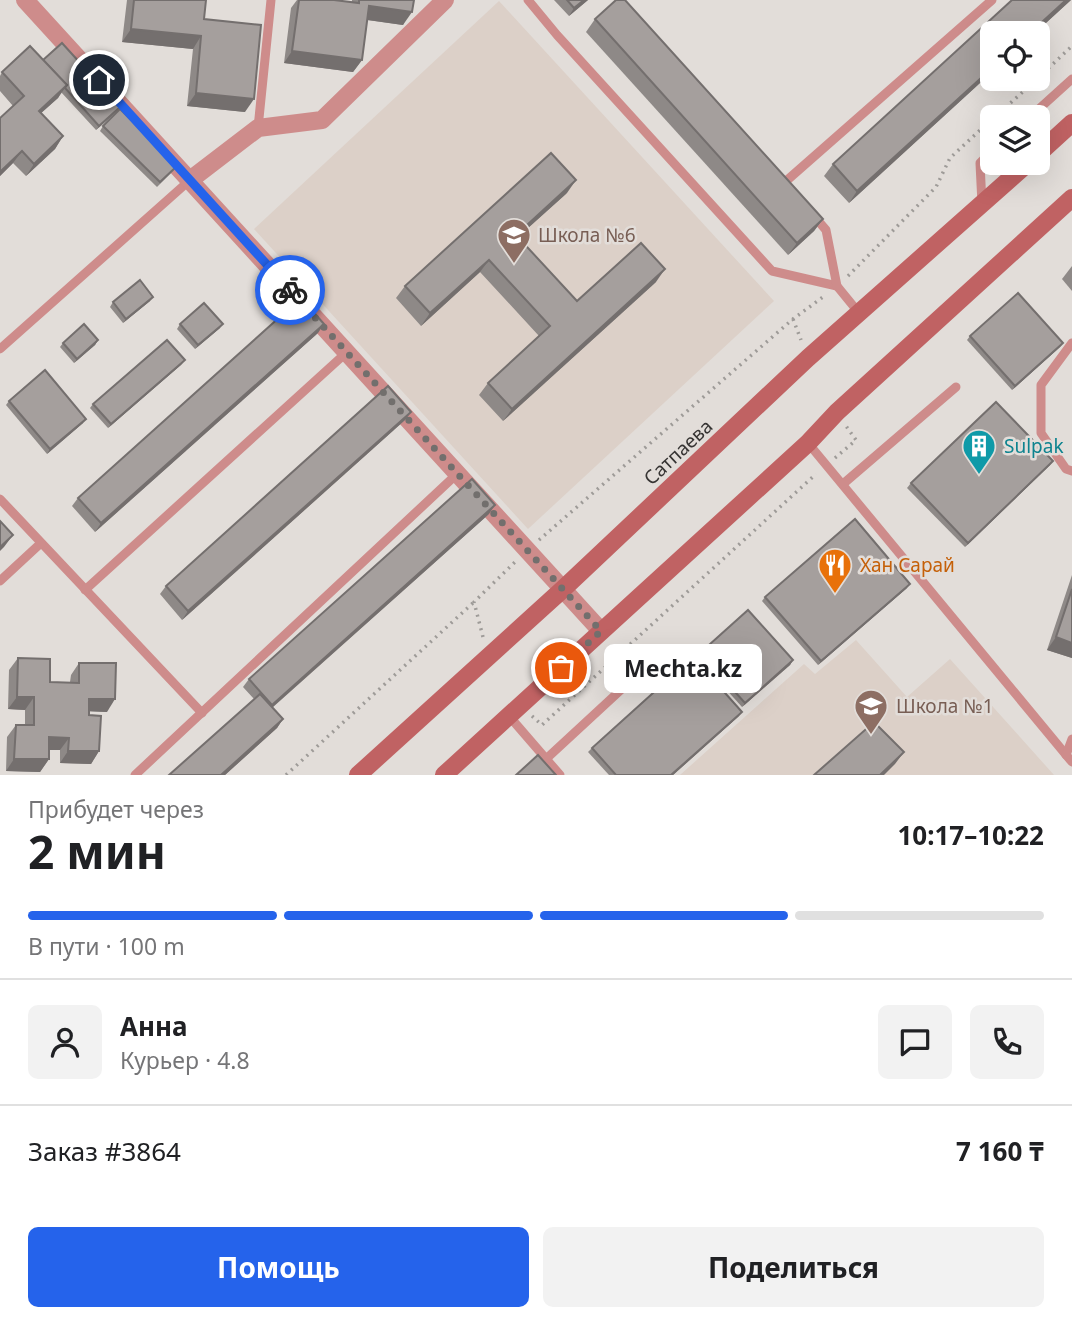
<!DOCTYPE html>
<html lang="ru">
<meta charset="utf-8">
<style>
:root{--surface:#fff;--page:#f2f2f2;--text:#202124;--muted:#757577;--line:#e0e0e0;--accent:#2563eb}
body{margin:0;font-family:"Noto Sans",sans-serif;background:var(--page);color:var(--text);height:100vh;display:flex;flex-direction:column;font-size:26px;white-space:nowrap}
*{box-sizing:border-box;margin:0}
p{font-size:23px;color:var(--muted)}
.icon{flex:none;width:38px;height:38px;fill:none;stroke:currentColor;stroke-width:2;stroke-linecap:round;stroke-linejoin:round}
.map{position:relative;height:775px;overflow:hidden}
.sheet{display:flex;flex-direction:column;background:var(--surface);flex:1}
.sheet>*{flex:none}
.buttons{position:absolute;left:980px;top:21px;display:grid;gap:14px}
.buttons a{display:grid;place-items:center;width:70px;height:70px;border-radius:10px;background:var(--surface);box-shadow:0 7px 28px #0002;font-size:35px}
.pin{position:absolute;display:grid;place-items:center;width:60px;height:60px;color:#fff;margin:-30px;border:4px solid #fff;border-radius:50%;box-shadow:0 2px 7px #0007}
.courier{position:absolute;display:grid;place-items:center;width:70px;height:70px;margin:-35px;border:5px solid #2563eb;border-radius:50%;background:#fff;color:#222;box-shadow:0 2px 9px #0007}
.bubble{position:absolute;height:49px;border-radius:10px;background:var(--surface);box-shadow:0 7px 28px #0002;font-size:23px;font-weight:700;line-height:49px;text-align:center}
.headline em{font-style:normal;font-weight:700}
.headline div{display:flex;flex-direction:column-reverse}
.headline{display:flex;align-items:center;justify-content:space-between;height:119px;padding:0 28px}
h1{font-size:46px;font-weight:700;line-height:52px}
.bar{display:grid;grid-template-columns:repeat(4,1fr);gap:10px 7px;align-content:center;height:84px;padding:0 28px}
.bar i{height:9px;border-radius:5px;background:var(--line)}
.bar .current{background:var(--accent)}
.bar p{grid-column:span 4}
.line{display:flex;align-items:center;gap:18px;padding:0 28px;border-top:2px solid var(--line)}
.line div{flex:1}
.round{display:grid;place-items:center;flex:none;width:74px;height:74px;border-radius:10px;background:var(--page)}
.cta{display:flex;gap:14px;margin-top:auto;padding:14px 28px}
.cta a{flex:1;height:80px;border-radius:10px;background:var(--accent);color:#fff;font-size:28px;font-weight:700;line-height:80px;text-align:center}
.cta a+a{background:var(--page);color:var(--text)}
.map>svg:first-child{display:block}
.built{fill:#dcd0c8}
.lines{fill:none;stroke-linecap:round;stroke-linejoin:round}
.path{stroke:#9e9b98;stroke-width:3.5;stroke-dasharray:2 5;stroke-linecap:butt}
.lane{stroke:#ce8c8b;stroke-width:9}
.street{stroke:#ce8c8b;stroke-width:18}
.secondary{stroke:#c06263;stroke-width:18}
.wall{fill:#8e8987}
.shaded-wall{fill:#746f6e}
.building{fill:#a59f9d;stroke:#746f6e;stroke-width:2}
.done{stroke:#726f6d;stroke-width:7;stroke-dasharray:0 12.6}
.route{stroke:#2563eb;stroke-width:9}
.labels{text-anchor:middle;stroke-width:5;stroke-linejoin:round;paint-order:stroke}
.education-label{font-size:19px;fill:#785e54;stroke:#e2ddd9;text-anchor:start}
.culture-label{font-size:19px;fill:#0d838f;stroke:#e2ddd9;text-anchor:start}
.street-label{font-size:19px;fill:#363433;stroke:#e2ddd9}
.food-label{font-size:19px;fill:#c56008;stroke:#e2ddd9;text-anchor:start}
</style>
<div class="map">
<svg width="1072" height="775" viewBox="0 0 1072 775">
<rect width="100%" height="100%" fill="#e2ddd9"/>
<g class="built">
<path d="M499,1L774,301L528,529L254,229Z"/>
<path d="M856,640L907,697L950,659L1054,775H680L804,664L815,674Z"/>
</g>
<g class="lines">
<g class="path">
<path d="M1038,78L1072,46"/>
<path d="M995,117L1037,79"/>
<path d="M848,276L936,187L950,158L992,119"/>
<path d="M793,319L801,340"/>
<path d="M835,458L856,440L846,426"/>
<path d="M539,540L793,319L823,297"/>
<path d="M483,637L474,602L515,562"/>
<path d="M532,716L542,725L816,474"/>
<path d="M286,775L474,602"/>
</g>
<g class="lane">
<path d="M528,0L557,35L772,271L837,286"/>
<path d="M1030,117L1072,79"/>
<path d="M258,128L271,0"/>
<path d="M785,182L992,0"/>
<path d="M982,204L980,163L992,151"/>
<path d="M814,216L826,230L837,286L859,313"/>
<path d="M1072,343L1041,385V433L1066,469L1072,471"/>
<path d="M0,349L190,180"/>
<path d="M808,443L1072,762"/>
<path d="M843,484L956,387"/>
<path d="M0,499L202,713"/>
<path d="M0,581L41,543"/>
<path d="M85,590L347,352"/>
<path d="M509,716L560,775"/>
<path d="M1066,755L1072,739"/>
<path d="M546,759L651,662"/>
<path d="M135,775L458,473"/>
</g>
<g class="street">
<path d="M25,0L601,631"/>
<path d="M190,180L258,128L322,120L445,0"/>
</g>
<g class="secondary">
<path d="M1038,154L1072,123"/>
<path d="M358,775L563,589L808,358L1028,163"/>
<path d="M444,775L808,443L837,412L1072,198"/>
</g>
</g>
<g class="wall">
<path d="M127,0H206L204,19L245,112L187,106L193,49L122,42Z"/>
<path d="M297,0H334L352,2V0H414L403,25L367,20L362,60L353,72L284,63L291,8Z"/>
<path d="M554,0H588L569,16Z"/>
<path d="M1012,0H1071L1035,33H992V72L849,203L824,176L833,164Z"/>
<path d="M595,19L823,219L814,231L788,255L586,32Z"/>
<path d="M43,60L117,111L96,130L61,92L58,98L41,113L63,136L55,149L26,176L13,163L0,176V118L13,106L0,91V76L2,72Z"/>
<path d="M103,126L174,170L157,187L100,131Z"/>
<path d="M567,193L518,237L577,301L656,282L503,421L479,395L488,383L539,336L480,272L421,326L396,298L405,286Z"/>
<path d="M1072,266V291L1062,279Z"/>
<path d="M150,301L123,323L110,307L113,302Z"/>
<path d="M180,324L220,328L195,349L177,329Z"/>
<path d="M318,333L95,532L72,506L78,498Z"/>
<path d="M970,336L1063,343L1060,347L1012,390L967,340Z"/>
<path d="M98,340L95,345L74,363L60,347L63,343Z"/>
<path d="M182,364L108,428L90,408L93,404Z"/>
<path d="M9,401L83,423L47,454L6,405Z"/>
<path d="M411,412L405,420L182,620L160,594L166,586Z"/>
<path d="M1050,465L965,547L907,488L911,483Z"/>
<path d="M489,514L272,708L283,719L277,728L225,775H169L254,699L243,687L249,679Z"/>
<path d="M1072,575V658L1047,650Z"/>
<path d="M907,588L818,665L762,601L765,597Z"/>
<path d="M700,653L793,660L790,665L742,707L697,657Z"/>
<path d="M18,658L50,682H70L71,675L79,663L107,712L89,711V715L99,751L91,764L60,763V750H49V759L40,772L6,771L7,737L16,725H25V710L8,709L9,670Z"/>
<path d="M739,716L673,775H609L588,752L592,748Z"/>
</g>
<g class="shaded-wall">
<path d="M584,0H588L569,16L574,8Z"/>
<path d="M1066,0H1071L1035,33H1030Z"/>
<path d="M369,6L412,12L403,25L361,19Z"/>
<path d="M131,29L201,36L193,49L122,42Z"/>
<path d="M292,51L362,60L353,72L284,63Z"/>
<path d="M992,68V72L849,203L857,191Z"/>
<path d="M67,85L58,98L30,123L39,111Z"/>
<path d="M196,93L254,99L245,112L187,106Z"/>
<path d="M120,107L117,111L96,130L99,126Z"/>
<path d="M63,136L55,149L26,176L34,164Z"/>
<path d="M22,151L13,163L0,176V172Z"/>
<path d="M576,180L567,193L507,247L516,235Z"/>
<path d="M823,219L814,231L788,255L797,243Z"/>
<path d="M489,260L480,272L421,326L430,313Z"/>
<path d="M665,269L656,282L503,421L512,409Z"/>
<path d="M153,297L150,301L123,323L126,319Z"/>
<path d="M223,324L220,328L195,349L198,345Z"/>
<path d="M324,324L318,333L95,532L101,523Z"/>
<path d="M98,340L95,345L74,363L77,359Z"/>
<path d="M1063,343L1060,347L1012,390L1015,386Z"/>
<path d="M185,360L182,364L108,428L111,424Z"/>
<path d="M411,412L405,420L182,620L188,611Z"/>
<path d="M86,419L83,423L47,454L50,449Z"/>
<path d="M1053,461L1050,465L965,547L968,543Z"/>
<path d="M495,505L489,514L266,713L272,705Z"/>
<path d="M13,535L4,547L0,551V547Z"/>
<path d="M910,584L907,588L818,665L821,661Z"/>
<path d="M1056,637L1072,643V658L1047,650Z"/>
<path d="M793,660L790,665L742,707L745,703Z"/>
<path d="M17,697H34L25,710L8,709Z"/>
<path d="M89,699H115L107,712L81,711Z"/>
<path d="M742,712L739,716L673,775H671Z"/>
<path d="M283,719L277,728L225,775H221Z"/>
<path d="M49,737L69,738L60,750H41Z"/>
<path d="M68,751H99L91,764L60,763Z"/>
<path d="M904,752L895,764L884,775H880Z"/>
<path d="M14,759H49L40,772L6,771Z"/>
</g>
<g class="building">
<path d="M134,0H206L204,19L261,25L254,99L196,93L201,36L131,29Z"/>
<path d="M299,0H334L359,3V0H414L412,12L369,6L362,60L292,51Z"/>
<path d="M567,0H584L574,8Z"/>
<path d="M616,0H625L823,219L797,243L595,19Z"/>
<path d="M1012,0H1066L1030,33H992V68L857,191L833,164Z"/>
<path d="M62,43L120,107L99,126L65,88L67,85L43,60Z"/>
<path d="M30,46L67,85L39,111L63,136L34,164L22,151L0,172V118L24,96L2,72Z"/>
<path d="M120,109L177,166L160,182L103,126Z"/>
<path d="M551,153L576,180L516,235L577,301L641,243L665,269L512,409L488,383L550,326L489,260L430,313L405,286Z"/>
<path d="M140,280L153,297L126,319L113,302Z"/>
<path d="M1018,293L1063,343L1015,386L970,336Z"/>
<path d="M301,298L324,324L101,523L78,498Z"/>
<path d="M204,303L223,324L198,345L180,324Z"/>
<path d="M84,324L98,340L77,359L63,343Z"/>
<path d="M167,340L185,360L111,424L93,404Z"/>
<path d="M45,370L86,419L50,449L9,401Z"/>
<path d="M388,386L411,412L188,611L166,586Z"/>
<path d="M996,402L1053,461L968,543L911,483Z"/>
<path d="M472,479L495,505L272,705L249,679Z"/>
<path d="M855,519L910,584L821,661L765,597Z"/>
<path d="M0,521L13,535L0,547Z"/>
<path d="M1072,589V643L1056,637Z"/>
<path d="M748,610L793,660L745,703L700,653Z"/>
<path d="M693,657L742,712L671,775H616L592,748Z"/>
<path d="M18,658L50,659V682L79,683V663H116L115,699H89V715L101,716L99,751H68L69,738L49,737V759H14L16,725H34V697H17Z"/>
<path d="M260,694L283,719L221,775H169Z"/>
<path d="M874,722L904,752L880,775H814Z"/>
<path d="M538,755L556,775H516Z"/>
</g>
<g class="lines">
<path class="done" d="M290,290L601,631L561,668"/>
<path class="route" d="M99,80L290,290"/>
</g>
<defs>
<symbol id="school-pin" viewBox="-11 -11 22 30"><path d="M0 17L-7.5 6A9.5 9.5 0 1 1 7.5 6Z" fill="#8d6e63" stroke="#e2ddd9"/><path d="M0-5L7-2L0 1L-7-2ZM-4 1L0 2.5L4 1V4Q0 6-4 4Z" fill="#fff"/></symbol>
<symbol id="building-pin" viewBox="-11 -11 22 30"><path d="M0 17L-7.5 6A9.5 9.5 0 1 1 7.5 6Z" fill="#0f9aa8" stroke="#e2ddd9"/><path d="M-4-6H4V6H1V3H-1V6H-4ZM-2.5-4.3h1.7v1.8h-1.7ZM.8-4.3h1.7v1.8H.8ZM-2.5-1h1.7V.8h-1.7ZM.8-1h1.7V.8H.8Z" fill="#fff"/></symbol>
<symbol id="restaurant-pin" viewBox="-11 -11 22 30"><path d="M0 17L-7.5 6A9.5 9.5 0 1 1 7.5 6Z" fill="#e8710a" stroke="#e2ddd9"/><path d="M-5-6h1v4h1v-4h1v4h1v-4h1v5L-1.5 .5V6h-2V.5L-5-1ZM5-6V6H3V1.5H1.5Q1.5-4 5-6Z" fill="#fff"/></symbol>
</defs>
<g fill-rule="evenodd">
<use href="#school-pin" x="495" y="216" width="38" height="52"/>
<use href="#building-pin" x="960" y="427" width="38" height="52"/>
<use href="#restaurant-pin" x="816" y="546" width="38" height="52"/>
<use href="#school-pin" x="852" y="687" width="38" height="52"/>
</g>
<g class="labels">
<g class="education-label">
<text x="538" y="242">Школа №6</text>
<text x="896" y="713">Школа №1</text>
</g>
<g class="culture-label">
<text x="1004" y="453">Sulpak</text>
</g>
<g class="street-label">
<text transform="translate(678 452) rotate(-43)" y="7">Сатпаева</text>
</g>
<g class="food-label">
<text x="860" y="572">Хан Сарай</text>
</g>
</g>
</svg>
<div class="buttons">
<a><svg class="icon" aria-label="locate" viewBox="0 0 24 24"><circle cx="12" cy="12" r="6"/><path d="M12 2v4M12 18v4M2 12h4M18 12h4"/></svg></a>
<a><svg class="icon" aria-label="layers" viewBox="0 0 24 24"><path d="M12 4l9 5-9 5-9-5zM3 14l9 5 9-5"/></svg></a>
</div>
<div class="pin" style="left:561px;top:668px;background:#ea580c"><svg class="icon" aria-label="bag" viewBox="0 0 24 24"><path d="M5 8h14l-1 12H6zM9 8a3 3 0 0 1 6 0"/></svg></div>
<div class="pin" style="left:99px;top:80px;background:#1f2937"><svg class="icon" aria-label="home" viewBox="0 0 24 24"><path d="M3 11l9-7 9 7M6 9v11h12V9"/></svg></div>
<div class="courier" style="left:290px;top:290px"><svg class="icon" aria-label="bike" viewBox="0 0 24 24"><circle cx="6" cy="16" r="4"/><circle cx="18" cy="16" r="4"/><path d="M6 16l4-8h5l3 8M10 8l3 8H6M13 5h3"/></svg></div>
<div class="bubble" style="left:604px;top:644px;width:158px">Mechta.kz</div>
</div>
<section class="sheet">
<div class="headline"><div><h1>2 мин</h1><p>Прибудет через</p></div><em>10:17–10:22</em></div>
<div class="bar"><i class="current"></i><i class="current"></i><i class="current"></i><i></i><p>В пути · 100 m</p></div>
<div class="line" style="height:126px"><a class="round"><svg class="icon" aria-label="person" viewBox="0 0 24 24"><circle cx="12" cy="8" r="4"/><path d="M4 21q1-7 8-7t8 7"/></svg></a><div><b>Анна</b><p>Курьер · 4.8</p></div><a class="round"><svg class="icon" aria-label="chat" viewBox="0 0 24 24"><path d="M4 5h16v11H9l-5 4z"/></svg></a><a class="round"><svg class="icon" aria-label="phone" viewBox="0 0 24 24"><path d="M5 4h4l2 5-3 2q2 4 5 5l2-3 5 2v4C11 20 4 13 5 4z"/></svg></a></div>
<div class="line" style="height:91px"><div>Заказ #3864</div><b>7 160 ₸</b></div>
<div class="cta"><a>Помощь</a><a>Поделиться</a></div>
</section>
